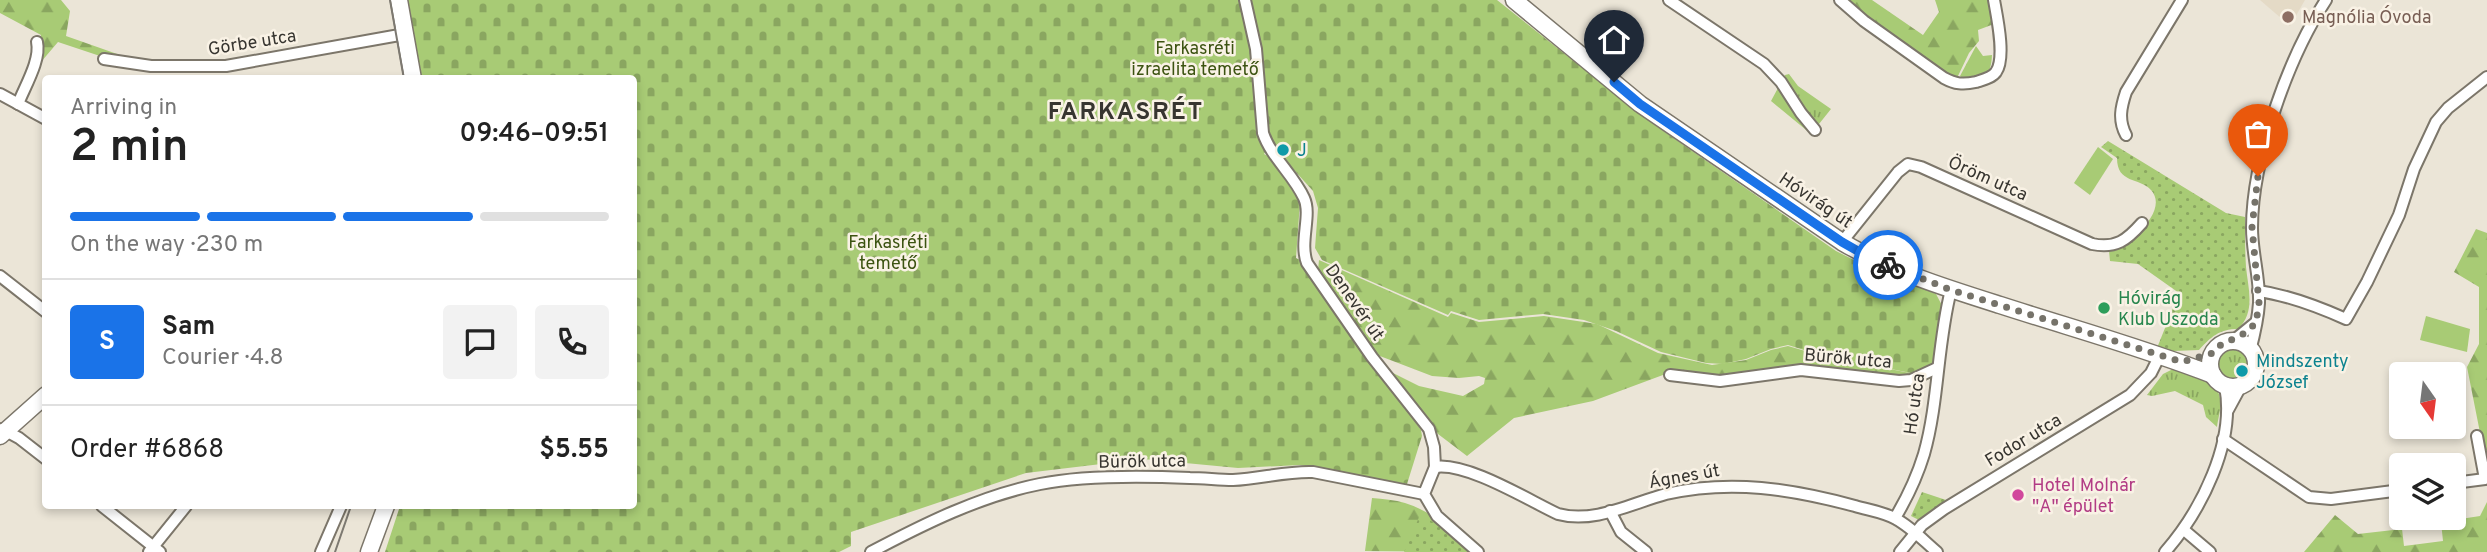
<!DOCTYPE html>
<meta charset="utf-8">
<style>
:root{--surface:#fff;--page:#f2f2f2;--text:#222;--muted:#767676;--line:#e0e0e0;--accent:#1a73e8}
body{margin:0;font-family:Overpass,sans-serif;background:var(--page);color:var(--text);height:100vh;display:flex;flex-direction:column;font-size:26px;white-space:nowrap}
*{box-sizing:border-box;margin:0}
p{font-size:23px;color:var(--muted)}
.icon{flex:none;width:38px;height:38px;fill:none;stroke:currentColor;stroke-width:2;stroke-linecap:round;stroke-linejoin:round}
.map{position:relative;flex:1;overflow:hidden}
.drawer{position:absolute;left:42px;top:75px;width:595px;height:434px;display:flex;flex-direction:column;background:var(--surface);border-radius:7px;box-shadow:0 4px 10px #0003}
.drawer>*{flex:none}
.needle{width:46px;rotate:166deg}
.fabs{position:absolute;left:2389px;top:362px;display:grid;gap:14px}
.fabs a{display:grid;place-items:center;width:77px;height:77px;border-radius:7px;background:var(--surface);box-shadow:0 4px 10px #0003;font-size:35px}
.pin{position:absolute;display:grid;place-items:center;width:60px;height:60px;color:#fff;margin:-72px -30px;border-radius:50% 50% 50% 0;rotate:-45deg;box-shadow:0 0 7px #0007}
.pin .icon{rotate:45deg}
.courier{position:absolute;display:grid;place-items:center;width:70px;height:70px;margin:-35px;border:5px solid #1a73e8;border-radius:50%;background:#fff;color:#222;box-shadow:0 2px 9px #0007}
.summary em{font-style:normal;font-weight:600}
.summary div{display:flex;flex-direction:column-reverse}
.summary{display:flex;align-items:center;justify-content:space-between;height:119px;padding:0 28px}
h1{font-size:46px;font-weight:600;line-height:52px}
.bar{display:grid;grid-template-columns:repeat(4,1fr);gap:10px 7px;align-content:center;height:84px;padding:0 28px}
.bar i{height:9px;border-radius:5px;background:var(--line)}
.bar .current{background:var(--accent)}
.bar p{grid-column:span 4}
.line{display:flex;align-items:center;gap:18px;padding:0 28px;border-top:2px solid var(--line)}
.line div{flex:1}
.round{display:grid;place-items:center;flex:none;width:74px;height:74px;border-radius:7px;background:var(--page)}
.map>svg:first-child{display:block}
.built{fill:#e4dac6}
.grass{fill:url(#grass-tufts)}
.forest{fill:url(#forest-firs)}
.cemetery{fill:url(#cemetery-stones)}
.park{fill:url(#park-dots)}
.pitch{fill:#a8cb75}
.lines{fill:none;stroke-linecap:round;stroke-linejoin:round}
.street-casing{stroke:#7c766a;stroke-width:14}
.secondary-casing{stroke:#7c766a;stroke-width:19}
.street{stroke:#fff;stroke-width:10}
.secondary{stroke:#fff;stroke-width:16}
.tram{stroke:#7d7971;stroke-width:2}
.done{stroke:#76736a;stroke-width:7;stroke-dasharray:0 12.6}
.route{stroke:#1a73e8;stroke-width:9}
.education-dot{fill:#8d6e63;stroke:#f9f2e5;stroke-width:2.5}
.culture-dot{fill:#0f9aa8;stroke:#f9f2e5;stroke-width:2.5}
.leisure-dot{fill:#2e9e5b;stroke:#f9f2e5;stroke-width:2.5}
.hotel-dot{fill:#d1479c;stroke:#f9f2e5;stroke-width:2.5}
.labels{text-anchor:middle;stroke-width:5;stroke-linejoin:round;paint-order:stroke}
.education-label{font-size:18px;fill:#785e54;stroke:#f9f2e5;text-anchor:start}
.street-label{font-size:18px;fill:#373530;stroke:#f9f2e5}
.park-label{font-size:18px;fill:#3c5311;stroke:#f9f2e5}
.culture-label{font-size:18px;fill:#0d838f;stroke:#f9f2e5;text-anchor:start}
.leisure-label{font-size:18px;fill:#27864d;stroke:#f9f2e5;text-anchor:start}
.hotel-label{font-size:18px;fill:#b23c85;stroke:#f9f2e5;text-anchor:start}
.district-label{font-size:24px;font-weight:bold;letter-spacing:2px;fill:#373530;stroke:#f9f2e5}
</style>
<div class="map">
<svg width="2487" height="552" viewBox="0 0 2487 552">
<defs>
<pattern id="grass-tufts" width="24" height="20" patternUnits="userSpaceOnUse" patternTransform="scale(1.75)"><rect width="24" height="20" fill="#a8cb75"/><path d="M3 7l-1-3M5 7V3M7 7l1-3M15 17l-1-3M17 17v-4M19 17l1-3" fill="none" stroke="#8aa660"/></pattern>
<pattern id="forest-firs" width="22" height="20" patternUnits="userSpaceOnUse" patternTransform="scale(1.75)"><rect width="22" height="20" fill="#a8cb75"/><path d="M5 1l3.5 6h-7zM16 11l3.5 6h-7z" fill="#8aa660"/></pattern>
<pattern id="cemetery-stones" width="16" height="16" patternUnits="userSpaceOnUse" patternTransform="scale(1.75)"><rect width="16" height="16" fill="#a8cb75"/><path d="M2 7V4a2 2 0 0 1 4 0v3zM10 15v-3a2 2 0 0 1 4 0v3z" fill="#8aa660"/></pattern>
<pattern id="park-dots" width="8" height="8" patternUnits="userSpaceOnUse" patternTransform="scale(1.75)"><rect width="8" height="8" fill="#a8cb75"/><path d="M2 2h.1M6 6h.1" fill="none" stroke="#8aa660" stroke-width="1.8" stroke-linecap="round"/></pattern>
</defs>
<rect width="100%" height="100%" fill="#ebe5d7"/>
<path class="built" d="M2260,0H2305L2290,26Z"/>
<g class="grass">
<path d="M1976,46L1983,56L1992,55C1991,78 1984,77 1964,82L1960,76Z"/>
<path d="M1789,74L1798,86L1831,109L1811,134L1771,101L1785,75Z"/>
<circle cx="2233" cy="365" r="18"/>
<path d="M2175,368C2190,374 2217,379 2220,398C2222,407 2218,418 2217,427L2206,417L2203,405L2175,391L2152,396L2147,395L2163,374Z"/>
</g>
<g class="forest">
<path d="M0,0H61L70,11L66,36L120,55L119,60L103,57L58,42L35,69L40,53L41,35L0,13Z"/>
<path d="M1847,0H1872L1923,35L1939,12L1935,0H1989L1994,24L1978,30L1979,41L1969,53L1958,76L1962,82L1953,81L1865,19Z"/>
<path d="M2476,229L2487,233V468L2467,367L2479,344V287L2454,272Z"/>
<path d="M1319,260L1448,317L1451,313L1479,322L1544,316L1597,324L1658,353L1712,365L1746,360L1771,350L1788,346L1819,355L1915,374L1904,378L1839,370L1723,379L1671,372L1593,401L1514,418L1467,456L1438,434L1387,370L1419,386L1463,396L1484,384L1485,378L1479,376L1459,378L1432,376L1372,353L1318,270Z"/>
<path d="M1372,498C1383,499 1395,500 1405,503C1431,511 1460,533 1478,552L1365,551Z"/>
<path d="M2487,502V552H2304L2335,515L2358,534L2402,529L2404,546L2443,541L2441,522L2480,516Z"/>
</g>
<g class="cemetery">
<path d="M408,0H1242L1250,29L1266,151L1264,154L1270,157L1300,202L1296,258L1302,261L1421,430L1422,436L1407,484L1300,465L1238,468L1143,459L1026,473L851,532V546L839,552H385L400,506H634V79H422Z"/>
<path d="M1251,0H1497L1649,121L1836,251L1860,263L1936,294L1945,311L1936,369L1921,375L1820,355L1788,345L1771,349L1746,359L1723,364L1706,363L1661,352L1616,331L1584,320L1543,314L1479,320L1451,311L1448,315L1322,260L1315,248L1318,208L1313,191L1277,151L1270,137L1262,49Z"/>
</g>
<g class="park">
<path d="M2108,141L2226,213L2245,217C2245,234 2245,250 2246,267C2248,288 2256,312 2238,329C2219,329 2211,337 2199,350L2173,351L2157,348L2179,293L2138,264L2110,261L2109,251C2128,246 2170,211 2151,190C2139,177 2117,184 2117,158L2101,147Z"/>
<path d="M1922,492L1946,500L1919,520L1911,516Z"/>
<path d="M1420,515L1468,541L1478,552H1404Z"/>
</g>
<g class="pitch">
<path d="M2098,147L2113,159L2090,195L2074,183Z"/>
<path d="M2426,316L2470,329L2467,352L2420,340Z"/>
</g>
<g class="lines">
<defs>
<g id="street">
<path d="M1245,0L1256,49L1263,133C1271,157 1293,174 1304,198C1312,215 1299,242 1307,263L1372,357L1429,429L1434,447L1435,467L1424,494L1437,516L1478,552"/>
<path d="M1669,0L1764,64L1781,82L1801,113L1815,130"/>
<path d="M1840,0L1864,21L1944,78C1955,84 1963,85 1976,82C1982,80 1992,78 1996,72C2006,58 1997,17 1994,0"/>
<path d="M104,59L151,66H226L405,34"/>
<path d="M0,94L46,119"/>
<path d="M18,104C25,86 41,60 37,42"/>
<path d="M2126,135C2118,120 2121,107 2126,92L2182,0"/>
<path d="M1842,242L1898,172L1908,164L1921,167L2092,244C2116,249 2127,240 2142,223"/>
<path d="M0,276L46,312"/>
<path d="M2258,291C2288,295 2319,307 2346,319L2367,282L2399,215L2414,169L2436,122L2448,108L2487,77"/>
<path d="M2233,341L2255,323"/>
<path d="M2250,351C2254,336 2258,319 2259,303C2260,278 2252,253 2252,228C2252,159 2288,58 2326,0"/>
<path d="M1670,375L1720,381L1801,370L1899,381L1911,380L1937,368"/>
<path d="M2228,410L2241,386"/>
<path d="M2,429L19,438L46,459"/>
<path d="M2223,439L2309,497L2331,499L2401,490"/>
<path d="M1435,467C1467,462 1528,500 1558,514C1594,524 1632,503 1666,494C1731,479 1792,489 1855,506C1868,510 1884,512 1896,519C1911,527 1924,541 1937,552"/>
<path d="M2454,483L2485,479L2477,436"/>
<path d="M102,506L160,552"/>
<path d="M1610,511L1621,532L1646,552"/>
<path d="M1895,518C1907,498 1917,477 1924,454C1939,401 1937,344 1951,290"/>
<path d="M2184,530L2210,552"/>
<path d="M149,552L186,506"/>
<path d="M321,552L341,506"/>
<path d="M871,552C924,524 980,496 1040,484C1085,475 1144,476 1190,478C1204,478 1219,480 1233,480C1260,479 1285,471 1313,472L1424,494"/>
<path d="M1900,552L1922,525L1944,509L2130,395L2151,373L2160,355"/>
<path d="M2165,552C2201,511 2236,442 2225,386"/>
</g>
<g id="secondary">
<path d="M399,0L413,79"/>
<path d="M1514,0L1640,104L1842,242C1891,271 1946,288 2000,305C2071,328 2144,348 2213,375"/>
<circle cx="2233" cy="364" r="23"/>
<path d="M0,436L46,395"/>
<path d="M369,552L386,506"/>
</g>
</defs>
<use href="#street" class="street-casing"/>
<use href="#secondary" class="secondary-casing"/>
<use href="#street" class="street"/>
<use href="#secondary" class="secondary"/>
<g class="tram">
<path d="M390,0L404,79"/>
<path d="M335,552L351,506"/>
</g>
</g>
<g class="lines">
<path class="done" d="M1888,265L1951,290L2182,362L2213,353L2219,346L2245,333L2256,323L2259,303L2252,227L2258,176"/>
<path class="route" d="M1614,82L1640,104L1842,242L1870,258L1888,265"/>
</g>
<circle class="education-dot" cx="2288" cy="17" r="7"/>
<g class="culture-dot">
<circle cx="1283" cy="150" r="7"/>
<circle cx="2242" cy="371" r="7"/>
</g>
<circle class="leisure-dot" cx="2104" cy="308" r="7"/>
<circle class="hotel-dot" cx="2018" cy="495" r="7"/>
<g class="labels">
<g class="education-label">
<text x="2302" y="23">Magnólia Óvoda</text>
</g>
<g class="street-label">
<text transform="translate(252 42) rotate(-9)" y="6">Görbe utca</text>
<text transform="translate(1988 178) rotate(24)" y="6">Öröm utca</text>
<text transform="translate(1816 200) rotate(34)" y="6">Hóvirág út</text>
<text transform="translate(1355 302) rotate(55)" y="6">Denevér út</text>
<text transform="translate(1848 358) rotate(5)" y="6">Bürök utca</text>
<text transform="translate(1914 404) rotate(-82)" y="6">Hó utca</text>
<text transform="translate(2023 440) rotate(-31)" y="6">Fodor utca</text>
<text transform="translate(1142 461) rotate(-1)" y="6">Bürök utca</text>
<text transform="translate(1684 476) rotate(-10)" y="6">Ágnes út</text>
</g>
<g class="park-label">
<text x="1195" y="54">Farkasréti<tspan x="1195" dy="21">izraelita temető</tspan></text>
<text x="888" y="248">Farkasréti<tspan x="888" dy="21">temető</tspan></text>
</g>
<g class="culture-label">
<text x="1297" y="156">J</text>
<text x="2256" y="367">Mindszenty<tspan x="2256" dy="21">József</tspan></text>
</g>
<g class="leisure-label">
<text x="2118" y="304">Hóvirág<tspan x="2118" dy="21">Klub Uszoda</tspan></text>
</g>
<g class="hotel-label">
<text x="2032" y="491">Hotel Molnár<tspan x="2032" dy="21">"A" épület</tspan></text>
</g>
<g class="district-label">
<text x="1126" y="119">FARKASRÉT</text>
</g>
</g>
</svg>
<div class="fabs">
<a><svg class="needle" viewBox="-14 -14 28 28"><path d="M0-13l5 13h-10z" fill="#e53935"/><path d="M0 13l5-13h-10z" fill="#767676"/></svg></a>
<a><svg class="icon" aria-label="layers" viewBox="0 0 24 24"><path d="M12 4l9 5-9 5-9-5zM3 14l9 5 9-5"/></svg></a>
</div>
<div class="pin" style="left:2258px;top:176px;background:#ea580c"><svg class="icon" aria-label="bag" viewBox="0 0 24 24"><path d="M5 8h14l-1 12H6zM9 8a3 3 0 0 1 6 0"/></svg></div>
<div class="pin" style="left:1614px;top:82px;background:#1f2937"><svg class="icon" aria-label="home" viewBox="0 0 24 24"><path d="M3 11l9-7 9 7M6 9v11h12V9"/></svg></div>
<div class="courier" style="left:1888px;top:265px"><svg class="icon" aria-label="bike" viewBox="0 0 24 24"><circle cx="6" cy="16" r="4"/><circle cx="18" cy="16" r="4"/><path d="M6 16l4-8h5l3 8M10 8l3 8H6M13 5h3"/></svg></div>
<section class="drawer">
<div class="summary"><div><h1>2 min</h1><p>Arriving in</p></div><em>09:46–09:51</em></div>
<div class="bar"><i class="current"></i><i class="current"></i><i class="current"></i><i></i><p>On the way · 230 m</p></div>
<div class="line" style="height:126px"><b class="round" style="background:var(--accent);color:#fff">S</b><div><b>Sam</b><p>Courier · 4.8</p></div><a class="round"><svg class="icon" aria-label="chat" viewBox="0 0 24 24"><path d="M4 5h16v11H9l-5 4z"/></svg></a><a class="round"><svg class="icon" aria-label="phone" viewBox="0 0 24 24"><path d="M5 4h4l2 5-3 2q2 4 5 5l2-3 5 2v4C11 20 4 13 5 4z"/></svg></a></div>
<div class="line" style="height:91px"><div>Order #6868</div><b>$5.55</b></div>
</section>
</div>
